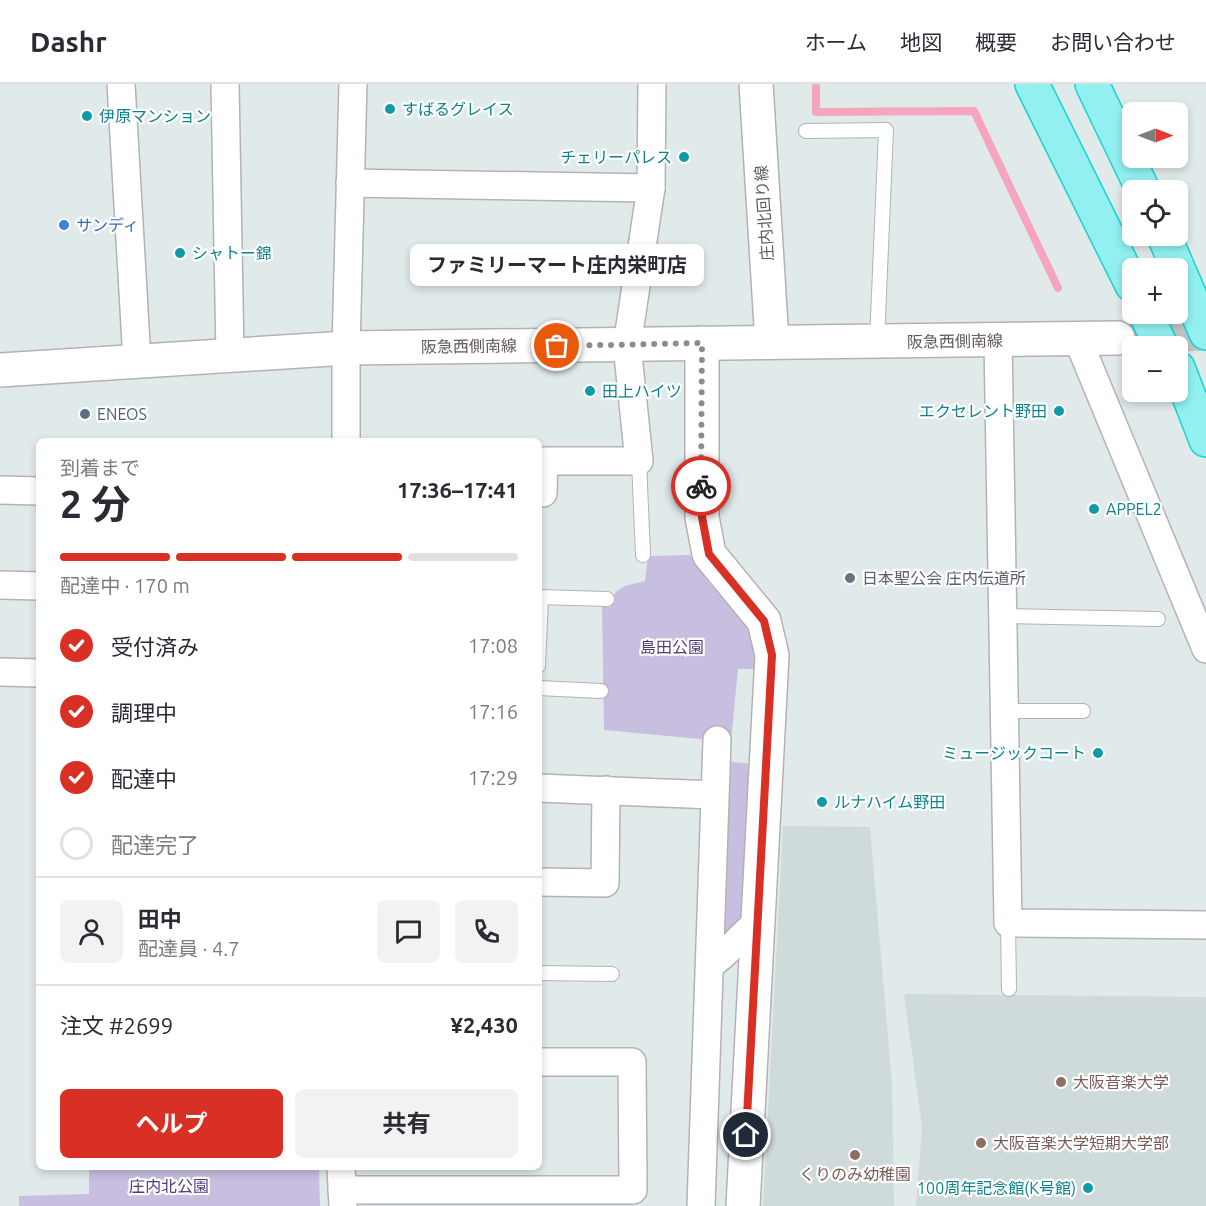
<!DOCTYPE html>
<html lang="ja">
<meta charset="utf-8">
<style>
:root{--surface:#fff;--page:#f2f2f3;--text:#2b2b33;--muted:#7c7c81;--line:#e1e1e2;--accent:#d93025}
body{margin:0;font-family:Ubuntu,"Noto Sans JP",sans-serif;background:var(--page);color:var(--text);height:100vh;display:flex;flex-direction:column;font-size:22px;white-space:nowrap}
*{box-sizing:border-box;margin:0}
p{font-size:20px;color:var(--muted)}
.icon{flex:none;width:33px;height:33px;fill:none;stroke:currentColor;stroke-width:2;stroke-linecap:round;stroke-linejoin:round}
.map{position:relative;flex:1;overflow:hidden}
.panel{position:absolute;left:36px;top:354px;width:506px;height:732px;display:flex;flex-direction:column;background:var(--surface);border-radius:9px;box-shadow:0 3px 9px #0003}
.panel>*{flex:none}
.needle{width:39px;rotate:90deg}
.controls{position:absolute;left:1122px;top:18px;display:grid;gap:12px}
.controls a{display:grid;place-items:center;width:66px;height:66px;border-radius:9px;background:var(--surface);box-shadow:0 3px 9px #0003;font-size:30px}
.pin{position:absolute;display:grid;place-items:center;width:51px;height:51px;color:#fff;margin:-26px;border:3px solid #fff;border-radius:50%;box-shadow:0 2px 6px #0007}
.courier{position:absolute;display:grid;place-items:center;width:60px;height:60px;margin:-30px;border:4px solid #d93025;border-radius:50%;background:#fff;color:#222;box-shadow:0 2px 8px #0007}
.bubble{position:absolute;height:42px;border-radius:9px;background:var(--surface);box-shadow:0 3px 9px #0003;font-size:20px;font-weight:700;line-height:42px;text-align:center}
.overview em{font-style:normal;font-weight:700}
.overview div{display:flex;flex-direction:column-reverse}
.overview{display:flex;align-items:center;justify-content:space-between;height:102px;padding:0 24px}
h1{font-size:39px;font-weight:700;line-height:45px}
.bar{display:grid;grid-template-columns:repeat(4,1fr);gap:9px 6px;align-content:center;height:72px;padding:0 24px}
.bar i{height:8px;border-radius:4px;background:var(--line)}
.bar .on{background:var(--accent)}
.bar p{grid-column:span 4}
.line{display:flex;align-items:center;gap:15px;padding:0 24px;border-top:2px solid var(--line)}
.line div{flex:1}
.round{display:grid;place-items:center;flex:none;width:63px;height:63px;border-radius:9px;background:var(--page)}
ol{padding:0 24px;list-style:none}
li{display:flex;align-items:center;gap:18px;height:66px}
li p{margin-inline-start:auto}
li .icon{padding:6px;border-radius:50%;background:var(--accent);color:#fff;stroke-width:4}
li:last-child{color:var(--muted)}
li i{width:33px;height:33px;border:3px solid var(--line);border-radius:50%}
.button{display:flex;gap:12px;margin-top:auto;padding:12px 24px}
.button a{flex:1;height:69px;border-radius:9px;background:var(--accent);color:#fff;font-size:24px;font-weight:700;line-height:69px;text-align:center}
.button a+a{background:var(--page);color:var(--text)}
header{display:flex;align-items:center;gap:36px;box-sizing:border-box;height:84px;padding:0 30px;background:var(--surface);border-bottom:2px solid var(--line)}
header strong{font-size:28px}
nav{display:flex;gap:33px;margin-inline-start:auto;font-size:21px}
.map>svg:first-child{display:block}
.education{fill:#cfdada}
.green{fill:#c8bfe0}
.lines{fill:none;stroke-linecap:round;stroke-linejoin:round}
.stream{stroke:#f5a6be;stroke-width:8}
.secondary-tunnel{stroke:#c1c6c7;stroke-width:33;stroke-dasharray:33 16;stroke-linecap:butt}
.lane-casing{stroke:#b7b1b2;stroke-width:16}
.street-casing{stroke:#b7b1b2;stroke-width:30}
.secondary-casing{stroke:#b7b0b1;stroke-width:36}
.highway-casing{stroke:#17d4cb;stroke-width:36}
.lane{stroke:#fff;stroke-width:14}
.street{stroke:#fff;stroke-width:27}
.secondary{stroke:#fff;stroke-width:33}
.highway{stroke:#92f0f1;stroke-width:33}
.done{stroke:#8d8c8d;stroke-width:6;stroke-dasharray:0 10.8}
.route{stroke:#d93025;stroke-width:8}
.culture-dot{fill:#0f9aa8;stroke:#fff;stroke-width:2}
.shop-dot{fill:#3f7fe0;stroke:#fff;stroke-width:2}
.service-dot{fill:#5c6f8a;stroke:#fff;stroke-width:2}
.worship-dot{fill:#6b7280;stroke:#fff;stroke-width:2}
.education-dot{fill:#8d6e63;stroke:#fff;stroke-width:2}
.labels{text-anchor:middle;stroke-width:4.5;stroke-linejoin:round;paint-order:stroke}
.culture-label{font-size:16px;fill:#0d838f;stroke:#fff;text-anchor:start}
.street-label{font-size:16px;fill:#60595b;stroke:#fff}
.shop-label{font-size:16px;fill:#366cbe;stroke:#fff;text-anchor:start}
.service-label{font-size:16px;fill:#4e5e75;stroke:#fff;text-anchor:start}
.worship-label{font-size:16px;fill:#5b616d;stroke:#fff;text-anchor:start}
.park-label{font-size:16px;fill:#503c7d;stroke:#fff}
.education-label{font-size:16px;fill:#785e54;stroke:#fff;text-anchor:start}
</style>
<header>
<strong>Dashr</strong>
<nav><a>ホーム</a><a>地図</a><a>概要</a><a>お問い合わせ</a></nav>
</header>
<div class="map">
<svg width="1206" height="1122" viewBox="0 0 1206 1122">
<rect width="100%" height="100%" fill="#e1eaeb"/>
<g class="education">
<path d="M783,742L870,743L892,1000L894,1122H763Z"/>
<path d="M904,910L1206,913V1122H916L922,1043Z"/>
</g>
<g class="green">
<path d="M690,471L709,499L745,538L754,562L757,585H738L731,658L604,646L602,523H611C613,501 627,502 645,497L648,472Z"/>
<path d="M722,677L754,680L747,820L725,861L719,867Z"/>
<path d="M89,1083H319L320,1122H19V1112L89,1110Z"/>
</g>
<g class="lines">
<path class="stream" d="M816,0V28L974,27L1058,204"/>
<path class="secondary-tunnel" d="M1118,254L1206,250"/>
<defs>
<g id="lane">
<path d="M806,47L886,46L877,257"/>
<path d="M639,377L643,471"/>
<path d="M538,513L607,515"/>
<path d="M1003,532L1158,535"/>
<path d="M538,582L541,513"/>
<path d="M538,604L601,607"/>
<path d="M1005,627H1083"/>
<path d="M1008,839L1009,905"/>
<path d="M538,889L612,890"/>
</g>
<g id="street">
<path d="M121,0L137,277"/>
<path d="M225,0L230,271"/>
<path d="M350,99L651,104"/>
<path d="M998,256L1008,839L1206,841"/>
<path d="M1078,256L1206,565"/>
<path d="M346,357V264L353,0"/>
<path d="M0,406L39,407"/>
<path d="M538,409H543L544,377H639L627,261L651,104L652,0"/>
<path d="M0,501L39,502"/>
<path d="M0,588L39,589"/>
<path d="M538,704L714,711"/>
<path d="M538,798L605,799L606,706"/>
<path d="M710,881C730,868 738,853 757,839"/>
<path d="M341,1083L343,1122"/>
<path d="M342,1106H633L632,978H538"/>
<path d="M701,1122L717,656"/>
</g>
<g id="secondary">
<path d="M756,0L772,258"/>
<path d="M702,259V433L709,470L764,537L772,571L743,1122"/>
<path d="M0,286L346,264L1118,254"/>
</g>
<g id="highway">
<path d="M1032,0L1132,201"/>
<path d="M1092,0L1143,106"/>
<path d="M1164,152L1206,249"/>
<path d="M1146,230L1161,262"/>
<path d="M1178,284L1206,356"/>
</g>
</defs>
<use href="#lane" class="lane-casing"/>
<use href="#street" class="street-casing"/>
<use href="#secondary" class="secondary-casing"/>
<use href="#highway" class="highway-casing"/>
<use href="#lane" class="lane"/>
<use href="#street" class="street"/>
<use href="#secondary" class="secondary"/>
<use href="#highway" class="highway"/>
</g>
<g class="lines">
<path class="done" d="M557,262L702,259L701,402"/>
<path class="route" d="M701,402L702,433L709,470L764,537L772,571L746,1051"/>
</g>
<g class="culture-dot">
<circle cx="390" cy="25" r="6"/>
<circle cx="87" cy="32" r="6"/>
<circle cx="684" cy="73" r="6"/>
<circle cx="180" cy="169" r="6"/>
<circle cx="590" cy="307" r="6"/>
<circle cx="1059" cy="327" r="6"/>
<circle cx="1094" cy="425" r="6"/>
<circle cx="1098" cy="669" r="6"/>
<circle cx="822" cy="718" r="6"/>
<circle cx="1088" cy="1104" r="6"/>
</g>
<circle class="shop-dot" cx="64" cy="141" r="6"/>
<circle class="service-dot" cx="85" cy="330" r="6"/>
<circle class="worship-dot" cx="850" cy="494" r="6"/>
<g class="education-dot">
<circle cx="1061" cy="998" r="6"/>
<circle cx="981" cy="1059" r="6"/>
<circle cx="855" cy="1071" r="6"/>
</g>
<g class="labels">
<g class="culture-label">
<text x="402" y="31">すばるグレイス</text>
<text x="99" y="38">伊原マンション</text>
<text x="672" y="79" text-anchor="end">チェリーパレス</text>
<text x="192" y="175">シャトー錦</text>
<text x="602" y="313">田上ハイツ</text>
<text x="1047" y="333" text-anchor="end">エクセレント野田</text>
<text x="1106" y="431">APPEL2</text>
<text x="1086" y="675" text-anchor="end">ミュージックコート</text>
<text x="834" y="724">ルナハイム野田</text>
<text x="1076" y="1110" text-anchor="end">100周年記念館(K号館)</text>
</g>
<g class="street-label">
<text transform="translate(764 129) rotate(-94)" y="6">庄内北回り線</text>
<text transform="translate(955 257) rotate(-1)" y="6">阪急西側南線</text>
<text transform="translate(469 262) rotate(-1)" y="6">阪急西側南線</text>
</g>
<g class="shop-label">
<text x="76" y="147">サンディ</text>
</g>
<g class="service-label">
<text x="97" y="336">ENEOS</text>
</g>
<g class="worship-label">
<text x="862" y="500">日本聖公会 庄内伝道所</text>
</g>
<g class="park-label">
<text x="672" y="569">島田公園</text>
<text x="169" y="1108">庄内北公園</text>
</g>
<g class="education-label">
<text x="1073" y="1004">大阪音楽大学</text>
<text x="993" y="1065">大阪音楽大学短期大学部</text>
<text x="855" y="1096" text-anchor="middle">くりのみ幼稚園</text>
</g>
</g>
</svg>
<div class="controls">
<a><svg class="needle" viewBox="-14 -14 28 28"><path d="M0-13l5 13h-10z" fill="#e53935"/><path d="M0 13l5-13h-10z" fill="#7c7c81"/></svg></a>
<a><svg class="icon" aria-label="locate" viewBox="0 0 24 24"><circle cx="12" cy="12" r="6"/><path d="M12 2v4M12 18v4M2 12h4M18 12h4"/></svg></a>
<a>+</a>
<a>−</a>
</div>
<div class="pin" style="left:557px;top:262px;background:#ea580c"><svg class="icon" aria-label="bag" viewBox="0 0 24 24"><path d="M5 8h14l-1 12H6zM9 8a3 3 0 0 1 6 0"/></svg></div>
<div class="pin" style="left:746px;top:1051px;background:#1f2937"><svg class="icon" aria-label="home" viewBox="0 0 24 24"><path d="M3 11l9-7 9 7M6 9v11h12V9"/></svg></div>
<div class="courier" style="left:701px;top:402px"><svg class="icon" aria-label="bike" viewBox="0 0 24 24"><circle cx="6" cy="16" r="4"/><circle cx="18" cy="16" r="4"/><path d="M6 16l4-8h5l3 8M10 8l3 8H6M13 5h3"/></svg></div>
<div class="bubble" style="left:410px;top:160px;width:294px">ファミリーマート庄内栄町店</div>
<section class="panel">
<div class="overview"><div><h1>2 分</h1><p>到着まで</p></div><em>17:36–17:41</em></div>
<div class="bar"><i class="on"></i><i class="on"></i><i class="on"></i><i></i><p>配達中 · 170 m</p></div>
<ol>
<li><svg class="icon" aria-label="check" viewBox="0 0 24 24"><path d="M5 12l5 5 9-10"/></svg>受付済み<p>17:08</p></li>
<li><svg class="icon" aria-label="check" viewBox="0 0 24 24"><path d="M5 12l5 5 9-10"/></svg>調理中<p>17:16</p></li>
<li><svg class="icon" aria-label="check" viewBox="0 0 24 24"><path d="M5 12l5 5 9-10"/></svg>配達中<p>17:29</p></li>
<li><i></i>配達完了</li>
</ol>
<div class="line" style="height:108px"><a class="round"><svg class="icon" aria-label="person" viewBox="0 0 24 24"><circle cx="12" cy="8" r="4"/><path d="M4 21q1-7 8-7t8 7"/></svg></a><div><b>田中</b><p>配達員 · 4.7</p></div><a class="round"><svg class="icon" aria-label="chat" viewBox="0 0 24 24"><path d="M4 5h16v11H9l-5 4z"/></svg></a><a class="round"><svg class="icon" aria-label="phone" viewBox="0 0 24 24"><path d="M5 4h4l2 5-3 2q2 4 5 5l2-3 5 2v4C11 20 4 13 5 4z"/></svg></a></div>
<div class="line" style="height:78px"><div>注文 #2699</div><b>¥2,430</b></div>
<div class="button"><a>ヘルプ</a><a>共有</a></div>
</section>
</div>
